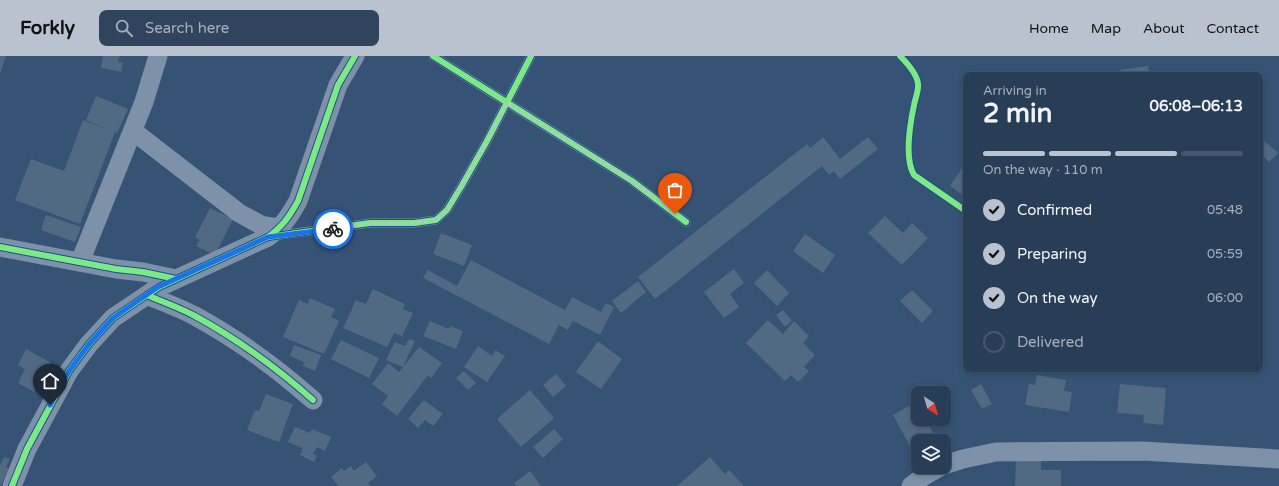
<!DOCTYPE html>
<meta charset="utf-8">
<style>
:root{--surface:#283e57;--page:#30455d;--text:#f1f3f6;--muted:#a5aeba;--line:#44576d;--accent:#b9c2ce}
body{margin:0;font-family:"Varela Round",sans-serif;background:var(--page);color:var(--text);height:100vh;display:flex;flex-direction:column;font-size:15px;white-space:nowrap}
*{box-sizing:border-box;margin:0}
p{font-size:13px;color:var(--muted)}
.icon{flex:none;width:22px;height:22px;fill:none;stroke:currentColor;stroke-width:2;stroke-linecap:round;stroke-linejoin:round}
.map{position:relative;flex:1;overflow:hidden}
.sheet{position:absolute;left:963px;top:16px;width:300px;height:300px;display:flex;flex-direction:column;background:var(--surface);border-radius:8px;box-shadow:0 2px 6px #0003,0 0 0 1px var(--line)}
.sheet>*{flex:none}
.needle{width:26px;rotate:143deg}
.controls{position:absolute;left:911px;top:330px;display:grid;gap:8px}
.controls a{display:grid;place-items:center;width:40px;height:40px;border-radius:8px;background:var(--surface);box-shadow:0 2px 6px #0003,0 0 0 1px var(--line);font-size:20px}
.pin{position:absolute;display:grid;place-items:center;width:34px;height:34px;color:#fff;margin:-41px -17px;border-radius:50% 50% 50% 0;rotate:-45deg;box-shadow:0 0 4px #0007}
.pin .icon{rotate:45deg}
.courier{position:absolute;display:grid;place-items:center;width:40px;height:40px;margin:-20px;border:3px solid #1a73e8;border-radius:50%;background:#fff;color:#222;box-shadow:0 1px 5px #0007}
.overview em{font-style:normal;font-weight:800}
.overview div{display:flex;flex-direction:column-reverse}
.overview{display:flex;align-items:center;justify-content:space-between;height:68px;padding:0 20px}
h1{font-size:26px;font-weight:800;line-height:30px}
.bar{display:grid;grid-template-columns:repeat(4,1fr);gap:6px 4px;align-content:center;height:48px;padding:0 20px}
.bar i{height:5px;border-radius:3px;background:var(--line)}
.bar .current{background:var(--accent)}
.bar p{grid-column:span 4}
ol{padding:0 20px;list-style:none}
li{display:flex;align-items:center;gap:12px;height:44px}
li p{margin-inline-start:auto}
li .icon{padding:4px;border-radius:50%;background:var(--accent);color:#111;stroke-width:4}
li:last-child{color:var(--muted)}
li i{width:22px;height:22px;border:2px solid var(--line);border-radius:50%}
header{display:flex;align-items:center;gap:24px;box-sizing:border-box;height:56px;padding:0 20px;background:var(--accent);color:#111}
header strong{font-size:19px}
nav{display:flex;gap:22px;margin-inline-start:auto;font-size:14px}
.search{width:280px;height:36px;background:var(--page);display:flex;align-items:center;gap:10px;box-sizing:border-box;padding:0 14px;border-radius:8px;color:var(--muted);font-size:15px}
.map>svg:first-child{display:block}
.building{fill:#526984}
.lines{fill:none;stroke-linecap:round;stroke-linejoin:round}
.lane{stroke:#7d92a8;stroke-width:9}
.street{stroke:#7d92a8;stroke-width:19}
.cycleway-casing{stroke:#1b4f8f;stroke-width:8}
.cycleway{stroke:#7ce984;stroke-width:6}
.done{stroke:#b9c2ce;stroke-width:4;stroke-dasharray:0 7.2}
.route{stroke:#1a73e8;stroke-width:5}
</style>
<header>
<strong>Forkly</strong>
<div class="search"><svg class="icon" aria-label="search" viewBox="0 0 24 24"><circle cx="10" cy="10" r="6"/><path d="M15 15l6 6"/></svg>Search here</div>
<nav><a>Home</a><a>Map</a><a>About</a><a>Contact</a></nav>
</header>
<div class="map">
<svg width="1279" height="430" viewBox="0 0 1279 430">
<rect width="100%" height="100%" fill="#365274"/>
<g class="building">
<path d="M0,0H6L0,18Z"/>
<path d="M103,0H120L118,6L123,7L121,16L101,12Z"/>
<path d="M1148,10L1150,19H1120V14Z"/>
<path d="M96,40L128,53L117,77L115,76L80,168L15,144L31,103L64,115L83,64L107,73L86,64Z"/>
<path d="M823,81L840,103L868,81L878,93L840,123L834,115L829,119L822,110L655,243L638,221L807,88L810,92Z"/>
<path d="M1264,85L1278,97L1269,106L1260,97V89Z"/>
<path d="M966,106V141L950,130Z"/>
<path d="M210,152L233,163L215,199L196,190L200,184L195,181Z"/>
<path d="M46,159L81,171L75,186L41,174Z"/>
<path d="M885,160L903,177L912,167L928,182L902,209L868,177Z"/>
<path d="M441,177L472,189L464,210L433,198Z"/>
<path d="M805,178L835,199L823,217L793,195Z"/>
<path d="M471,204L565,254L572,241L601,256L606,247L614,251L600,279L573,265L568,274L559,269L549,288L423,222L428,214L457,230Z"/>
<path d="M734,213L744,227L730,238L739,251L724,262L704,236Z"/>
<path d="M767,214L789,237L777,250L754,227Z"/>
<path d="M638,225L646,236L621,257L612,245Z"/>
<path d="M373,233L405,248L403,253L413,257L402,280L394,277L387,291L343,272L356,244L366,248Z"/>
<path d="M912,234L933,255L922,267L900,245Z"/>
<path d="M310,242L335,253L331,261L339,265L324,298L283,281L299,244L308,248Z"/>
<path d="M783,254L792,265L785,271L776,259Z"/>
<path d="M768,264L783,278L794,265L809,280L803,287L815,299L804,311L809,315L798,326L791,319L785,325L746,287Z"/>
<path d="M430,265L449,273L450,270L463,275L456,293L423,280Z"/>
<path d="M409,283L415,285L403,311L386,304L395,286L405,290Z"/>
<path d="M341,284L379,302L369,322L331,303Z"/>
<path d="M598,285L622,303L601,333L576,316Z"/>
<path d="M294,289L321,299L315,315L303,310L304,306L290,300Z"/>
<path d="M478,290L492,300L495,294L505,300L487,326L464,311Z"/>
<path d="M419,291L442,307L431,322L428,319L397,360L382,348L388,340L372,328L388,307L399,316Z"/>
<path d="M26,293L50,306L34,336L18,327L25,313L18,309Z"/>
<path d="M464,315L476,327L468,334L456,322Z"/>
<path d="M556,318L566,330L553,341L543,329Z"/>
<path d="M1037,319L1066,324L1064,335L1072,336L1069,356L1025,349L1029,328L1035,329Z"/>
<path d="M981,328L992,348L982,353L971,334Z"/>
<path d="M1120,328L1166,332L1163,369L1143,367L1144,359L1117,357Z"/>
<path d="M530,334L554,362L521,391L497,363Z"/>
<path d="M266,338L293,348L279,386L247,374L255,354L259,355Z"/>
<path d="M424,344L443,358L433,370L425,364L418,372L408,363Z"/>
<path d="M916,346L918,349V363H926L933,377L910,390L893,359Z"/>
<path d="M295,371L310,377L312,373L331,381L325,395L317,391L313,398L317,400L314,406L300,399L303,392L288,386Z"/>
<path d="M554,373L563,383L543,402L533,391Z"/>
<path d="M4,401L10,403L6,411L9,413L1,429L0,428V409Z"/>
<path d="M710,401L725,418L729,414L744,430H677Z"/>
<path d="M1016,401H1041V414H1061V430H1015Z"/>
<path d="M366,406L377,420L368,427L370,430H339L331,421L342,412L344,415L351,410L354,415Z"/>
<path d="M530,415L541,430H516L514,427Z"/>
</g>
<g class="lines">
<g class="lane">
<path d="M433,0L632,125L686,166"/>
<path d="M273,180L370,167H414L436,164L447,154L461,131L487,85L531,0"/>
</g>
<g class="street">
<path d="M133,75L239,157L261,169L279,172"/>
<path d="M0,191L116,213L143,216L176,223"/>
<path d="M80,206L144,46L158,0"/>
<path d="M147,239C163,246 180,252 195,260C237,283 277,312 313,344"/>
<path d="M944,409L963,403L996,396L1142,395L1279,403"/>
<path d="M12,430L27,393L69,315L89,288L113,262L159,231L268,181C283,170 289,161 298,145L338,29L355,0"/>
<path d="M911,430L924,420L940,411"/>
</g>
<defs>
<g id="cycleway">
<path d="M433,0L632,125L686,166"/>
<path d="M900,0C907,7 917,18 918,28C919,34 915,43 914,49C910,68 904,102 914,119L966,155"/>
<path d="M268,181L370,167H414L436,164L447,154L461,131L487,85L531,0"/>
<path d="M0,191L116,213L143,216L176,223"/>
<path d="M147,239C163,246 180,252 195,260C237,283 277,312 313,344"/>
<path d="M12,430L27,393L69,315L89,288L113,262L159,231L268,181C283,170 289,161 298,145L338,29L355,0"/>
</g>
</defs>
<use href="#cycleway" class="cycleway-casing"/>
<use href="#cycleway" class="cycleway"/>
</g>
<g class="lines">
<path class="done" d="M333,173L370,167H414L436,164L447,154L487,85L507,47L632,125L675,158"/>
<path class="route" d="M50,349L69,315L89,288L113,262L158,231L268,181L333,173"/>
</g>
</svg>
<div class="controls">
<a><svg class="needle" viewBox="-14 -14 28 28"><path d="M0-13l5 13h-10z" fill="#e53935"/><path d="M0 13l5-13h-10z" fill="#a5aeba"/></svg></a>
<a><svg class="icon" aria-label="layers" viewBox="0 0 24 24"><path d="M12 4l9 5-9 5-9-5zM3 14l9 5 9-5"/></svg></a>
</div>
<div class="pin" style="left:675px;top:158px;background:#ea580c"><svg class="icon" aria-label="bag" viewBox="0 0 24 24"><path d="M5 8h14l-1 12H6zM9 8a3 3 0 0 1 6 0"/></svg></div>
<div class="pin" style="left:50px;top:349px;background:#1f2937"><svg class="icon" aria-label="home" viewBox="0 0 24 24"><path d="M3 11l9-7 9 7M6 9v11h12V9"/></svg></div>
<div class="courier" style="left:333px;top:173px"><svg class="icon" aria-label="bike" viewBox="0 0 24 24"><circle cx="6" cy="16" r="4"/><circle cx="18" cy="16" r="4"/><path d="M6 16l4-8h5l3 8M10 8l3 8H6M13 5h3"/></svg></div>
<section class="sheet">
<div class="overview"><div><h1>2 min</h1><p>Arriving in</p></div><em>06:08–06:13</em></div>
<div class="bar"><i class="current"></i><i class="current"></i><i class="current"></i><i></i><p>On the way · 110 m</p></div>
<ol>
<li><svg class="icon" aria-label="check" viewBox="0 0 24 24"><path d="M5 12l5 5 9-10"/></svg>Confirmed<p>05:48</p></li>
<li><svg class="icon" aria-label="check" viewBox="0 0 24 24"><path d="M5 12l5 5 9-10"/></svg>Preparing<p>05:59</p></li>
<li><svg class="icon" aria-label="check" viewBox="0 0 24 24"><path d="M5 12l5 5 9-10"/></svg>On the way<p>06:00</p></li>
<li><i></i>Delivered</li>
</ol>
</section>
</div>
